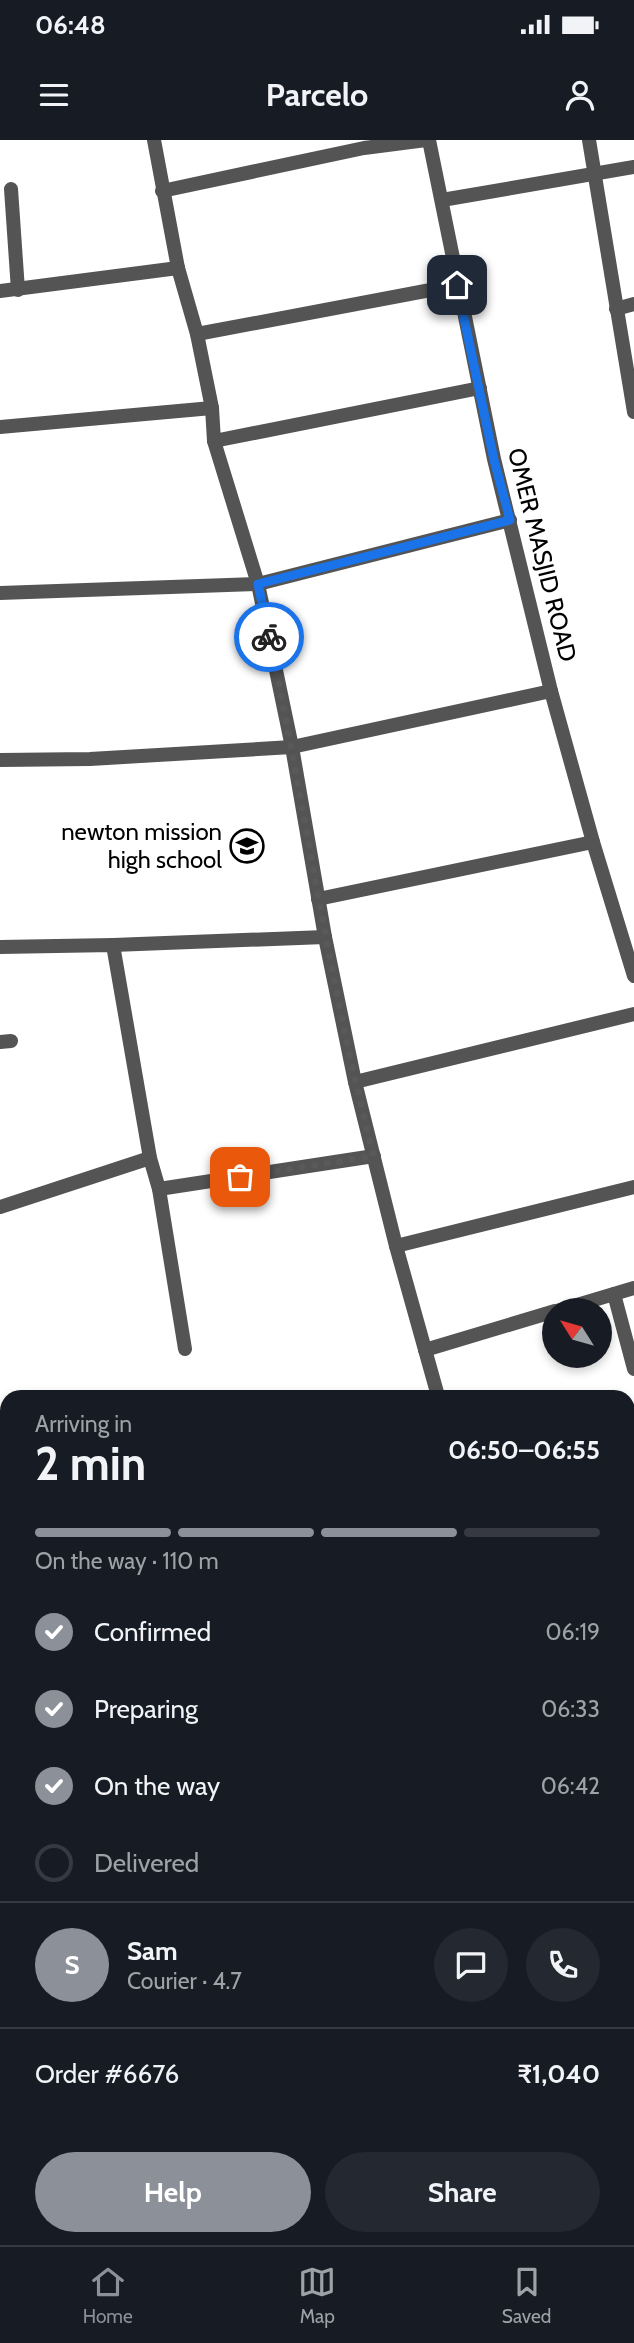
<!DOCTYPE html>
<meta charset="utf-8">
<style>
:root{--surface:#171b24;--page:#242831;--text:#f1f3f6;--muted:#9ea1a6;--line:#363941;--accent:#8c9099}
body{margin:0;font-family:Cabin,sans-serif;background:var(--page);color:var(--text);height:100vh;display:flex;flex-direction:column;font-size:26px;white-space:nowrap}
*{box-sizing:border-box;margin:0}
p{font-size:23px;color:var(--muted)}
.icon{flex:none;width:38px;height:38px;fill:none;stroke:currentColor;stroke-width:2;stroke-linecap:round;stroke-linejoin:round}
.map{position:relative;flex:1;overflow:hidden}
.side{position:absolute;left:0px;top:1250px;width:635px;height:856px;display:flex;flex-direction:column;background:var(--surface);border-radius:21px 21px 0 0;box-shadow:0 4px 10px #0003}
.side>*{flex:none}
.needle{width:46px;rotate:307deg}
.tools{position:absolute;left:542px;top:1158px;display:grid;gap:14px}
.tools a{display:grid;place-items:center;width:70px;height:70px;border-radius:50%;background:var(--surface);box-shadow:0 4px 10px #0003;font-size:35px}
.pin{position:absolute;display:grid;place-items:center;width:60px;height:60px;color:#fff;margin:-30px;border-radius:14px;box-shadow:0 4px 10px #0006}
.courier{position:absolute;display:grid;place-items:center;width:70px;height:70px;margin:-35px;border:5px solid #1a73e8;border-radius:50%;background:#fff;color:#222;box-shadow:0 2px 9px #0007}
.overview em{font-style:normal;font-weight:700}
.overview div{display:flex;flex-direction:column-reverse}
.overview{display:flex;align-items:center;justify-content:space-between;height:119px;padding:0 35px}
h1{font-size:46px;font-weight:700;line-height:52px}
.bar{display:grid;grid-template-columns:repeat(4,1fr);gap:10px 7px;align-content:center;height:84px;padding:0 35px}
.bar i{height:9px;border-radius:5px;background:var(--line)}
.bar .selected{background:var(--accent)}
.bar p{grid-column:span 4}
.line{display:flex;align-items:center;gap:18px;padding:0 35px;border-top:2px solid var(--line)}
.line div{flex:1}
.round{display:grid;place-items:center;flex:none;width:74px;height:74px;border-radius:37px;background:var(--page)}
ol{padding:0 35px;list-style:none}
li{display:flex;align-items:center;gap:21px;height:77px}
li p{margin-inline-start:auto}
li .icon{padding:7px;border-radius:50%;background:var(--accent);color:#fff;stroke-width:4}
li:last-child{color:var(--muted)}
li i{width:38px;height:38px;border:4px solid var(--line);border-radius:50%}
.primary-button{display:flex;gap:14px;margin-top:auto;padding:14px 35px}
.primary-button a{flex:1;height:80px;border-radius:42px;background:var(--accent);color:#fff;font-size:28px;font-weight:700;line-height:80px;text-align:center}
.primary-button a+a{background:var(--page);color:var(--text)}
.status{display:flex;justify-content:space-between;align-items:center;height:49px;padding:0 35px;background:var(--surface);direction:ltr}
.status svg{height:19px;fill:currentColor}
header{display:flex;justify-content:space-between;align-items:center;height:91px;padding:0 35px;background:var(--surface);font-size:32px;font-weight:700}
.menu{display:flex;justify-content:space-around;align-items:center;height:98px;border-top:2px solid var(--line);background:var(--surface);font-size:19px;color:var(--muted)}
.menu a{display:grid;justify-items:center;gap:4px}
.menu .selected{color:var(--accent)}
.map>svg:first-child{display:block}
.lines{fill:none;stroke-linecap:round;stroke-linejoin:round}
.street{stroke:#545454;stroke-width:14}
.done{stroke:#595959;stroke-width:7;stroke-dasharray:0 12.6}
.route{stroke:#1a73e8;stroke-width:9}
.labels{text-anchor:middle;stroke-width:6;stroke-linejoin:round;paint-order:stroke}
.street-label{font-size:24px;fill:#000;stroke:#fff}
.poi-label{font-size:24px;fill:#000;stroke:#fff;text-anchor:end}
</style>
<div class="status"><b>06:48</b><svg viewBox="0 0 49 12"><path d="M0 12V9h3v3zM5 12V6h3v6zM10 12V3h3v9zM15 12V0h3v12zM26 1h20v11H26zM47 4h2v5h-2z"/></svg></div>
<header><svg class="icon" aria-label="menu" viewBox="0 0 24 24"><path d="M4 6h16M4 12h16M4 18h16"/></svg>Parcelo<svg class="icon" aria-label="person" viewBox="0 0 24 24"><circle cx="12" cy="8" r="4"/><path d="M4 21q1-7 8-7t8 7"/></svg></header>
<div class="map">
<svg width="634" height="2105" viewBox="0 0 634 2105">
<rect width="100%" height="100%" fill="#fff"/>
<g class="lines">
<g class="street">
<path d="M154,0L178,128L197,194L212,268L214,301L258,444L292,607L325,797L355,942L396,1106L438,1256"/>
<path d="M429,0L494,319L551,551L593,702L634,836"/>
<path d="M589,0L634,272"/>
<path d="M11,49L18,150"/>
<path d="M162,51L364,8L426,0"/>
<path d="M442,60L634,27"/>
<path d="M0,151L178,128"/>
<path d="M616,169L634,164"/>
<path d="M197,194L457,145"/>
<path d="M0,287L212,268"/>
<path d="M214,301L480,248"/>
<path d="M0,453L258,444L510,380"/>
<path d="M0,620L90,619L292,607L551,551"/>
<path d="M318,759L593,702"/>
<path d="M113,805L325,797"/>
<path d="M0,807L113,805L150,1018L0,1067"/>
<path d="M0,902L11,901"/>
<path d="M355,942L634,874"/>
<path d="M150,1018L159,1049L185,1209"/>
<path d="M159,1049L374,1016"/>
<path d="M396,1106L634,1047"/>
<path d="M614,1154L634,1229"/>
<path d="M557,1171L634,1148"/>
<path d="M425,1210L555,1171"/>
<path d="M0,1403L7,1400"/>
<path d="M0,1411L7,1427"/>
<path d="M628,1514L634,1512"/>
<path d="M0,1615L7,1611"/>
<path d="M628,1897L634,1916"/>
<path d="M628,2081L634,2079"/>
<path d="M125,2098L128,2105"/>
<path d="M327,2098L330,2105"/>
<path d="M509,2098L511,2105"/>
<path d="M559,2105L579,2098"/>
</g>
</g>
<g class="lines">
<path class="done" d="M240,1037L374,1016C329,845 306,670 269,497"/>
<path class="route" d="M269,497L258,444L510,380L494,320L457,145"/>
</g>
<defs>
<symbol id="school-ring" viewBox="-11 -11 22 22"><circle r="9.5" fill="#fff" stroke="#000" stroke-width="1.5"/><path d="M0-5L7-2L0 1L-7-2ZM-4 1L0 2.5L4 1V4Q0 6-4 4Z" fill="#000"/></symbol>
</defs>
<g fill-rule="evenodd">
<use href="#school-ring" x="228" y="687" width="38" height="38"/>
</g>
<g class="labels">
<g class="street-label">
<text transform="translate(542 415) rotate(76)" y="8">OMER MASJID ROAD</text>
</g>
<g class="poi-label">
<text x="222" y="700">newton mission<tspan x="222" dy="28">high school</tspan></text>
</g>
</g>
</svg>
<div class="tools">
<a><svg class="needle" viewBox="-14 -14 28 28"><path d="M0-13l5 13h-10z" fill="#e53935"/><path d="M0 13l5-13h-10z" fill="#9ea1a6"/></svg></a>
</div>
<div class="pin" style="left:240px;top:1037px;background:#ea580c"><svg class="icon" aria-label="bag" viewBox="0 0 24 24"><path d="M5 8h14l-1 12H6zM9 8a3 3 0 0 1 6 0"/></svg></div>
<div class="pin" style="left:457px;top:145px;background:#1f2937"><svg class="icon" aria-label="home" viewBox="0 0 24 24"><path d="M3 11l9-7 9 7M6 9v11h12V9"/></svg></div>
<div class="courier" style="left:269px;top:497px"><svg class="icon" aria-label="bike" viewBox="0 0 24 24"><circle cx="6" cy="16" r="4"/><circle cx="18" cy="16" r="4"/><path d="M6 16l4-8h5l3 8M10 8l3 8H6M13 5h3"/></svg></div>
<section class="side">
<div class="overview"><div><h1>2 min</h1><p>Arriving in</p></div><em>06:50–06:55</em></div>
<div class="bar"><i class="selected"></i><i class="selected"></i><i class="selected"></i><i></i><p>On the way · 110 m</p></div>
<ol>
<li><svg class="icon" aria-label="check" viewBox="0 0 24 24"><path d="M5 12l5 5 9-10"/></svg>Confirmed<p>06:19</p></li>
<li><svg class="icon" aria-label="check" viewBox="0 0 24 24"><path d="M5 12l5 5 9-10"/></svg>Preparing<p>06:33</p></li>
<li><svg class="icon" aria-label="check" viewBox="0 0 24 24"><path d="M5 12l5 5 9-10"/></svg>On the way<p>06:42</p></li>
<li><i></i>Delivered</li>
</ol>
<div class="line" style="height:126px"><b class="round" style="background:var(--accent);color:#fff">S</b><div><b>Sam</b><p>Courier · 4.7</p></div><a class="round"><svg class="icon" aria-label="chat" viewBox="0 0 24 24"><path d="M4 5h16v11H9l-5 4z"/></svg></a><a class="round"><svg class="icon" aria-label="phone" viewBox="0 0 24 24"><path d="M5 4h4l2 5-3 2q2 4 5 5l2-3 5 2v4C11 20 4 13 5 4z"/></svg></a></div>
<div class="line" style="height:91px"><div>Order #6676</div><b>₹1,040</b></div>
<div class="primary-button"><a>Help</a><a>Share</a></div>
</section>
</div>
<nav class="menu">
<a class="selected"><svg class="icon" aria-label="home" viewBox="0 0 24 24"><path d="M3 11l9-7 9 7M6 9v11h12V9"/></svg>Home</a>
<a><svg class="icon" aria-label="map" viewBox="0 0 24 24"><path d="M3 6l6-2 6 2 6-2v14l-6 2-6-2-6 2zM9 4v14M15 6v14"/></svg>Map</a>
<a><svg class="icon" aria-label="saved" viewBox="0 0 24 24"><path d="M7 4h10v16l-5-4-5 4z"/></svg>Saved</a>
</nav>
